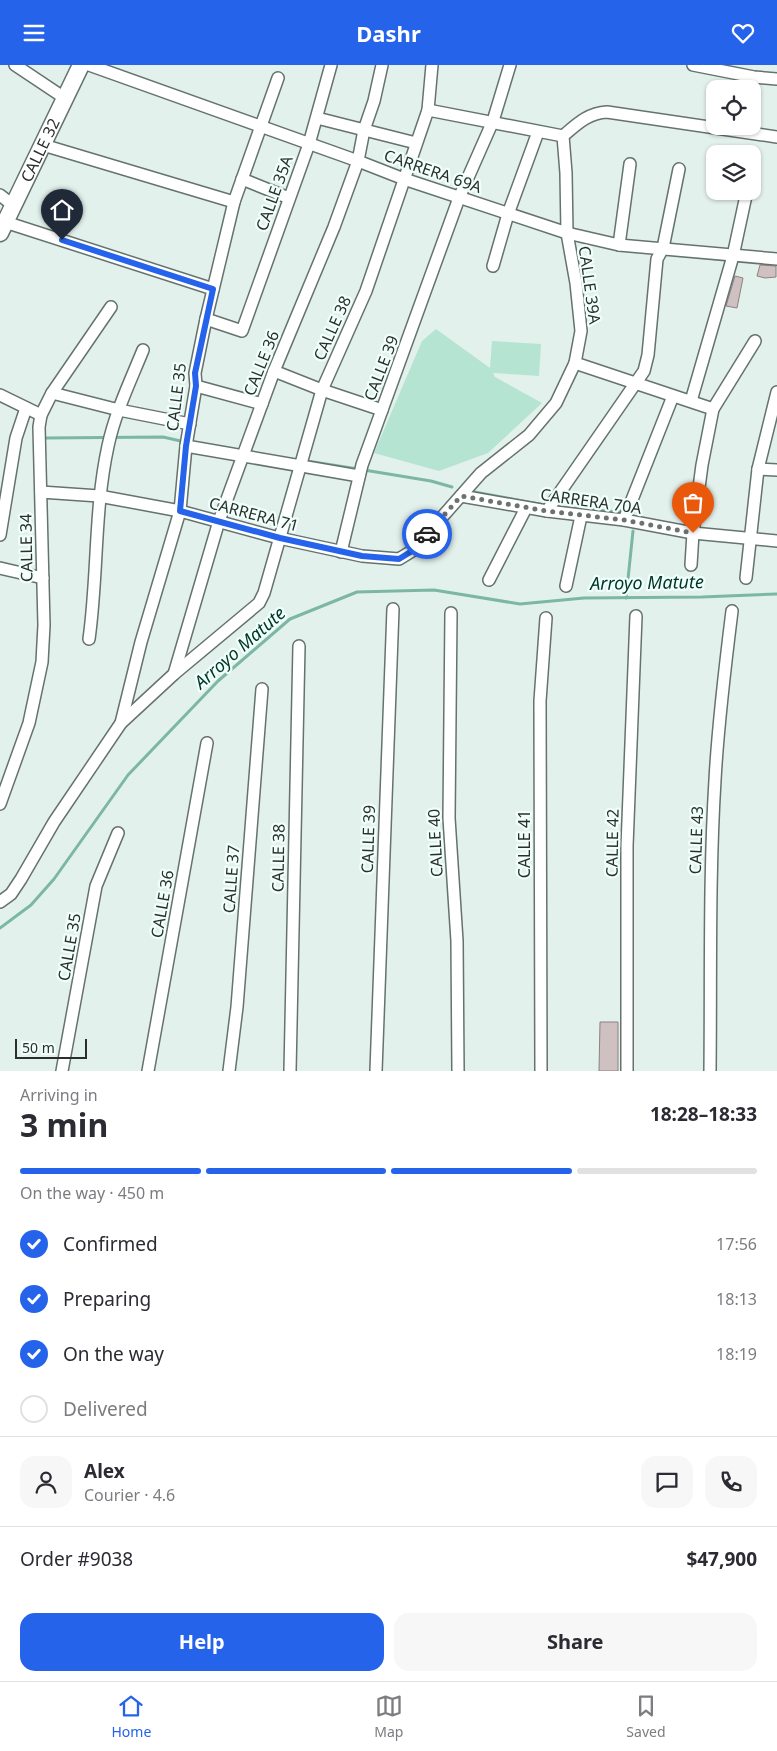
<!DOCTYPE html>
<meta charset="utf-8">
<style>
:root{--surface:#fff;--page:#f7f7f7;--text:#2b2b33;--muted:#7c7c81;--line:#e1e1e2;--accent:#2563eb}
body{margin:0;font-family:"Noto Sans",sans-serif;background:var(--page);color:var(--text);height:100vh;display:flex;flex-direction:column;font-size:19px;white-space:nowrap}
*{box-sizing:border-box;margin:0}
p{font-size:16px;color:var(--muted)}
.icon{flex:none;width:28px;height:28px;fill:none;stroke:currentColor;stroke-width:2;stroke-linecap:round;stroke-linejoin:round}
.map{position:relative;height:1006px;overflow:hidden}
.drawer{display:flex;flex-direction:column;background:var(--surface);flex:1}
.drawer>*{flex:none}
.fabs{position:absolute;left:706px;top:15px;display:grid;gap:10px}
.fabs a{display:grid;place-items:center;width:55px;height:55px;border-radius:10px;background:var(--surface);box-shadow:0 1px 4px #0004;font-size:25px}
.scale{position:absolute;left:15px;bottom:12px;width:72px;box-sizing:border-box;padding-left:5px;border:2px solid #2a2f2d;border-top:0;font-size:14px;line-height:18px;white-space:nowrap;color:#2a2f2d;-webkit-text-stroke:4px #f0fff9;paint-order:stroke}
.pin{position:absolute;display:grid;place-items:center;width:42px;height:42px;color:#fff;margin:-51px -21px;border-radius:50% 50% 50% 0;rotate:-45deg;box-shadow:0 0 5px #0007}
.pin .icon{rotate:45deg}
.courier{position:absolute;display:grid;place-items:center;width:50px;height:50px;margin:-25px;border:4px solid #2563eb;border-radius:50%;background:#fff;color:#222;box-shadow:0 1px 6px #0007}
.overview em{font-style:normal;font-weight:700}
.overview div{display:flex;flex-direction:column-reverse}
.overview{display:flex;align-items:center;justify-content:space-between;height:85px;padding:0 20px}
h1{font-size:32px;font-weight:700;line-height:38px}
.bar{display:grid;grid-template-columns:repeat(4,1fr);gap:8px 5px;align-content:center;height:60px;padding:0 20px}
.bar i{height:6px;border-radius:4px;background:var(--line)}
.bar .active{background:var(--accent)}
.bar p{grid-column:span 4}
.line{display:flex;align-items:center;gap:12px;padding:0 20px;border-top:1px solid var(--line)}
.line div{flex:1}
.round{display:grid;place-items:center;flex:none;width:52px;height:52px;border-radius:15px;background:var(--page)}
ol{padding:0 20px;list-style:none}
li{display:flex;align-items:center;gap:15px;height:55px}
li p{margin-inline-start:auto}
li .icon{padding:5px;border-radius:50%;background:var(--accent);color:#fff;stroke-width:4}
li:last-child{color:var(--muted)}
li i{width:28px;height:28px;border:2px solid var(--line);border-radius:50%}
.primary-button{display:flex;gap:10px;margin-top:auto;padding:10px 20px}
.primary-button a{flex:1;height:58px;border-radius:15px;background:var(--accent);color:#fff;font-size:20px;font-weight:700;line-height:58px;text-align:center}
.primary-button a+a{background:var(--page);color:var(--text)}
header{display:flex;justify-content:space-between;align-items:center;height:65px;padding:0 20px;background:var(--accent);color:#fff;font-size:22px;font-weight:700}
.tab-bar{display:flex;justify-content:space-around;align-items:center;height:70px;border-top:1px solid var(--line);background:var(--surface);font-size:14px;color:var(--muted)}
.tab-bar a{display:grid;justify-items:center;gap:2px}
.tab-bar .active{color:var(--accent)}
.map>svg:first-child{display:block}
.green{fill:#b5e4d3}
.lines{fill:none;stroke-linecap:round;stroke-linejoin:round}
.stream{stroke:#7cb7a3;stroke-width:3}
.building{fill:#cfc0c1;stroke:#8e8081}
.street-casing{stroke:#65726d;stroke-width:14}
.secondary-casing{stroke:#65726d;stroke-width:19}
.street{stroke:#fff;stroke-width:11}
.secondary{stroke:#fff;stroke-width:16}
.done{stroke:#6b7370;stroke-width:5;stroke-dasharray:0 9}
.route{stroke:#2563eb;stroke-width:6}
.labels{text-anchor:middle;stroke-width:4.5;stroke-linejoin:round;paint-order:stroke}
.street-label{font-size:16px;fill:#2a2f2d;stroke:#f0fff9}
.water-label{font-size:18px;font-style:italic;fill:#003629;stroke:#f0fff9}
</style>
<header><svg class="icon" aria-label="menu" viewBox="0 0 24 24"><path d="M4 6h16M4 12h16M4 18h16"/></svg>Dashr<svg class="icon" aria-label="heart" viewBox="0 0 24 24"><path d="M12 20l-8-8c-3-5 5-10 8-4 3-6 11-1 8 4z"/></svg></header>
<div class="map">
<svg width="777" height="1006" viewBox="0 0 777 1006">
<rect width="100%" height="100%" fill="#e3f1ec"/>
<path class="green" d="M436,264L490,303L492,276L541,279L539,311L493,308L495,312L542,338L488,388L439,406L374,388L422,276Z"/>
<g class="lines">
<g class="stream">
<path d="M46,373L163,372L185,377"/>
<path d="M307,396L358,404"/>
<path d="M364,405L431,416L452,422"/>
<path d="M469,426L545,440"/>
<path d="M558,442L620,447"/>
<path d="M626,533L633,466"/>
<path d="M0,863L31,840L54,814L128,710L218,616L290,554L357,527L434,525L520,539L584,533L702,532L777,529"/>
</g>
</g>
<g class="building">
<path d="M760,200L776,201V212L765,213L757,211Z"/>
<path d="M735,211L743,213L737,243L726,241Z"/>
<path d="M600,957H618V1006H599Z"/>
</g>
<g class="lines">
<defs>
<g id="street">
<path d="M15,0L66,34"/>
<path d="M89,0L358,96L404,114L567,168L619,180L777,194"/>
<path d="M693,0L754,12L777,14"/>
<path d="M428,45L563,71"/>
<path d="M317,53L416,78"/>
<path d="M43,80L234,137"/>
<path d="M242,114L289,133"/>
<path d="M0,130L14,141"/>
<path d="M5,157L213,224"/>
<path d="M619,180L630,99"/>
<path d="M493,201L508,149L538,67"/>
<path d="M206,254L242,266L309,79L331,0"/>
<path d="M575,298L713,344"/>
<path d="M274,306L322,325L382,345"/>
<path d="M196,321L262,339"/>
<path d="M52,328L119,345L190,359"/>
<path d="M0,330L41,350"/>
<path d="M691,336L733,191L747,126"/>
<path d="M186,381L359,411"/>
<path d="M758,404L777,405"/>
<path d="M41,427L99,431L180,446L279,473L362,491L399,494L412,486L481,408L529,370L556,338L575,298L581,266L576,218L567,168L566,108L563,71C577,59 588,48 607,47L777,72"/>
<path d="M461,431L547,446L624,455L693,468L777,476"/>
<path d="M547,446L644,306L648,290L657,194L663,183L679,104"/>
<path d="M624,455L673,331"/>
<path d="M0,470L16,373L26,343"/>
<path d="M341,487L362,400L459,133L493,56L510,0"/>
<path d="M691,500L693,468L702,400L713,344L755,276"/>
<path d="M0,503L43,513"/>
<path d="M746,513L758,404L777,327"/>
<path d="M489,515L526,443"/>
<path d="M566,521L581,451"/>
<path d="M451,548L449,753L457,876L458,1006"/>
<path d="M89,574C98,510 94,445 108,381C115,348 130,317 143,285"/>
<path d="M174,609L219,456L274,306L334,162L358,96L364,65L374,36L382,0"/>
<path d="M121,658L141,577L180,446L186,381L196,321L195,308L206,254L234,137L278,13"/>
<path d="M0,739L29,658L42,597L44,560L39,362L41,350L52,328L111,242"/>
<path d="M0,837L11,829L21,814L54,757L121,658L174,609L259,538L264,528L322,325L366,226L428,45L432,0"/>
<path d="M62,1006L96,821L118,768"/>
<path d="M148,1006L207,678"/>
<path d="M229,1006L237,942L262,624"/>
<path d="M290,1006L299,581"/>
<path d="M376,1006L393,544"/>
<path d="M541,1006L540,636L546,553"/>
<path d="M627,1006V781L636,551"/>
<path d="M710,1006C711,909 709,812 715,715C718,658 725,602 732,546"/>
</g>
<g id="secondary">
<path id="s1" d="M0,168L81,0"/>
</g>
</defs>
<use href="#street" class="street-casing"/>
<use href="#secondary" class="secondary-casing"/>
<use href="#street" class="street"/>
<use href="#secondary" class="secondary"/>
</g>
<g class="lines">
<path class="done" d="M427,469L461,431L547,446L624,455L693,468"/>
<path class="route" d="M62,175L213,224L195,308L196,321L186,381L180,446L280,473L362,491L399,494L412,486L427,469"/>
</g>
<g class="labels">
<g class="street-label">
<text dy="6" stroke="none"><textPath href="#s1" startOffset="92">CALLE 32</textPath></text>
<text transform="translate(433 106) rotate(19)" y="6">CARRERA 69A</text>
<text transform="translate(274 128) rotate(-70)" y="6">CALLE 35A</text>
<text transform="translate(590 220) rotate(82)" y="6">CALLE 39A</text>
<text transform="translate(332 263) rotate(-66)" y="6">CALLE 38</text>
<text transform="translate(261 298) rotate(-68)" y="6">CALLE 36</text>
<text transform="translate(381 303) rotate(-69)" y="6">CALLE 39</text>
<text transform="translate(176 332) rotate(-83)" y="6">CALLE 35</text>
<text transform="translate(591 436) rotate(8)" y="6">CARRERA 70A</text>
<text transform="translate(254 449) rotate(15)" y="6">CARRERA 71</text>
<text transform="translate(26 483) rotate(-91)" y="6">CALLE 34</text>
<text transform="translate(368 774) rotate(-88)" y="6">CALLE 39</text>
<text transform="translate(696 775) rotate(-88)" y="6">CALLE 43</text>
<text transform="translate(435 778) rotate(-93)" y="6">CALLE 40</text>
<text transform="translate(612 778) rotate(-89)" y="6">CALLE 42</text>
<text transform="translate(524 779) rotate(-90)" y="6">CALLE 41</text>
<text transform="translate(278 793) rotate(-89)" y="6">CALLE 38</text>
<text transform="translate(231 814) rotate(-86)" y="6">CALLE 37</text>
<text transform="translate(162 839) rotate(-80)" y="6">CALLE 36</text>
<text transform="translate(69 882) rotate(-80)" y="6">CALLE 35</text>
</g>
<g class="water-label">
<text transform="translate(647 518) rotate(-1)" y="6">Arroyo Matute</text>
<text transform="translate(240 583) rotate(-41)" y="6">Arroyo Matute</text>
</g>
</g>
</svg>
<div class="fabs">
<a><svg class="icon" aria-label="locate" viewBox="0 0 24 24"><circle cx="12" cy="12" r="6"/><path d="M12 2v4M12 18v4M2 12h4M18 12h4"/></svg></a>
<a><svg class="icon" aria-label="layers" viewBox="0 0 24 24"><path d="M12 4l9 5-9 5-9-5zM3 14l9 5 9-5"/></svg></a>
</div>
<div class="scale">50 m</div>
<div class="pin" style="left:693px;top:468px;background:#ea580c"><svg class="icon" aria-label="bag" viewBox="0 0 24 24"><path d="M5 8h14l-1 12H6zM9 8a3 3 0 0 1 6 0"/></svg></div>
<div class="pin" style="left:62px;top:175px;background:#1f2937"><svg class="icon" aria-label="home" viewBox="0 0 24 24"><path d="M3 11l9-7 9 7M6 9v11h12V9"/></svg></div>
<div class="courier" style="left:427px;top:469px"><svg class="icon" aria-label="car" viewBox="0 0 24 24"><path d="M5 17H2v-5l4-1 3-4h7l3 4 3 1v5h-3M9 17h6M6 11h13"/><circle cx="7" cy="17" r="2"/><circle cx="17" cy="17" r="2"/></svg></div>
</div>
<section class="drawer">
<div class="overview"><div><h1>3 min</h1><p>Arriving in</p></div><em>18:28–18:33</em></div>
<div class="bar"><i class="active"></i><i class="active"></i><i class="active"></i><i></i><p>On the way · 450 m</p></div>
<ol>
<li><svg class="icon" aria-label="check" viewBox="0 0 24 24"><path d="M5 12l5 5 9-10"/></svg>Confirmed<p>17:56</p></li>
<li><svg class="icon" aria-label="check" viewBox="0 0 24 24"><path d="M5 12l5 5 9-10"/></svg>Preparing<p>18:13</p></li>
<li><svg class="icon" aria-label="check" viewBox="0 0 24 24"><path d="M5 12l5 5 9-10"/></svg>On the way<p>18:19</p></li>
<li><i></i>Delivered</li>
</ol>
<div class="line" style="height:90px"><a class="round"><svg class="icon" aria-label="person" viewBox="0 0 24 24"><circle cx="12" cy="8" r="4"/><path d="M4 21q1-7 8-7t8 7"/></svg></a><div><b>Alex</b><p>Courier · 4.6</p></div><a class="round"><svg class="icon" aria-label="chat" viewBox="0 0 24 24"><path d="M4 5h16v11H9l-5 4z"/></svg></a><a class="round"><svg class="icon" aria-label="phone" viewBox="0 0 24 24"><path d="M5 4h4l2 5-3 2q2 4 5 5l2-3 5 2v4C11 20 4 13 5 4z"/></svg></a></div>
<div class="line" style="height:65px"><div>Order #9038</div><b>$47,900</b></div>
<div class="primary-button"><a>Help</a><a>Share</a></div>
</section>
<nav class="tab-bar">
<a class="active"><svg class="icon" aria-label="home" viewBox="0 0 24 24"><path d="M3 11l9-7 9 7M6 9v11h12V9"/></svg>Home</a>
<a><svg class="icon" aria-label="map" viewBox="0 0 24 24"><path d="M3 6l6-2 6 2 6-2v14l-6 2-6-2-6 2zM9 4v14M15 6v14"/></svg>Map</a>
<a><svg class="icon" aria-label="saved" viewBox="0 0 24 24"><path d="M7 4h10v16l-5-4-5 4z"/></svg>Saved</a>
</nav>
